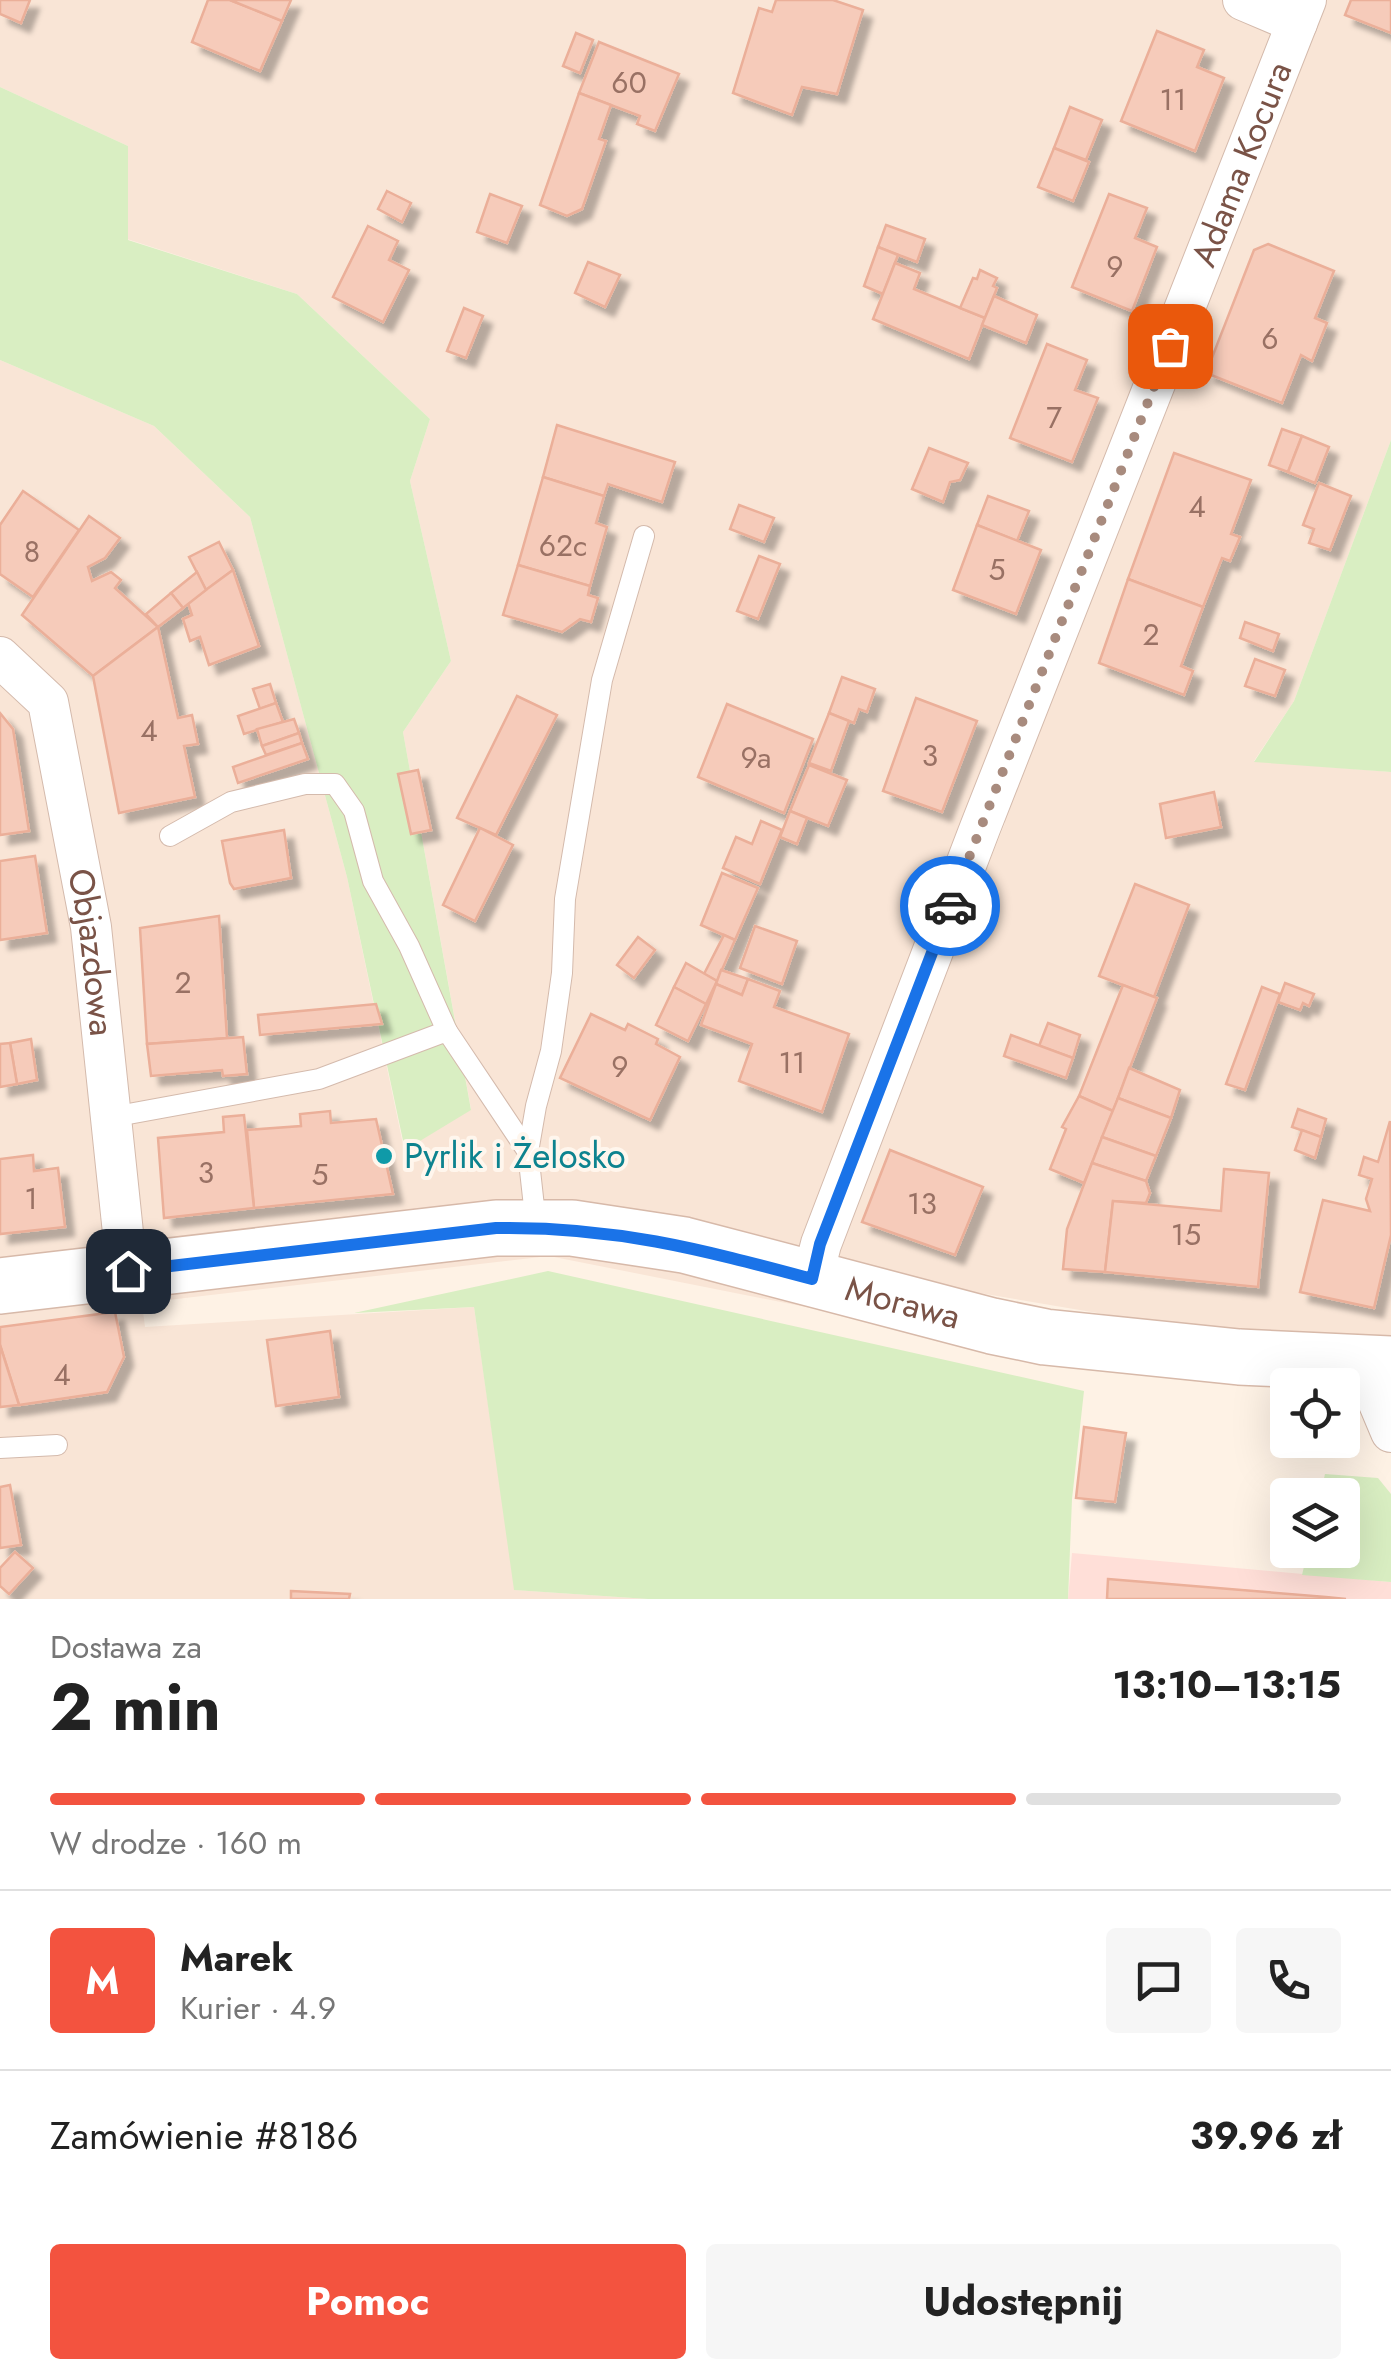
<!DOCTYPE html>
<html lang="pl">
<meta charset="utf-8">
<style>
:root{--surface:#fff;--page:#f6f6f6;--text:#222;--muted:#767676;--line:#e0e0e0;--accent:#f3533f}
body{margin:0;font-family:Jost,sans-serif;background:var(--page);color:var(--text);height:100vh;display:flex;flex-direction:column;font-size:38px;white-space:nowrap}
*{box-sizing:border-box;margin:0}
p{font-size:32px;color:var(--muted)}
.icon{flex:none;width:55px;height:55px;fill:none;stroke:currentColor;stroke-width:2;stroke-linecap:round;stroke-linejoin:round}
.map{position:relative;height:1599px;overflow:hidden}
.sheet{display:flex;flex-direction:column;background:var(--surface);flex:1}
.sheet>*{flex:none}
.controls{position:absolute;left:1270px;top:1368px;display:grid;gap:20px}
.controls a{display:grid;place-items:center;width:90px;height:90px;border-radius:10px;background:var(--surface);box-shadow:0 10px 40px #0002;font-size:50px}
.pin{position:absolute;display:grid;place-items:center;width:85px;height:85px;color:#fff;margin:-42px;border-radius:20px;box-shadow:0 5px 15px #0006}
.courier{position:absolute;display:grid;place-items:center;width:100px;height:100px;margin:-50px;border:8px solid #1a73e8;border-radius:50%;background:#fff;color:#222;box-shadow:0 2px 12px #0007}
.head em{font-style:normal;font-weight:700}
.head div{display:flex;flex-direction:column-reverse}
.head{display:flex;align-items:center;justify-content:space-between;height:170px;padding:0 50px}
h1{font-size:65px;font-weight:700;line-height:75px}
.bar{display:grid;grid-template-columns:repeat(4,1fr);gap:15px 10px;align-content:center;height:120px;padding:0 50px}
.bar i{height:12px;border-radius:8px;background:var(--line)}
.bar .current{background:var(--accent)}
.bar p{grid-column:span 4}
.line{display:flex;align-items:center;gap:25px;padding:0 50px;border-top:2px solid var(--line)}
.line div{flex:1}
.round{display:grid;place-items:center;flex:none;width:105px;height:105px;border-radius:10px;background:var(--page)}
.button{display:flex;gap:20px;margin-top:auto;padding:20px 50px}
.button a{flex:1;height:115px;border-radius:10px;background:var(--accent);color:#fff;font-size:40px;font-weight:700;line-height:115px;text-align:center}
.button a+a{background:var(--page);color:var(--text)}
.map>svg:first-child{display:block}
.residential{fill:#f9e5d6;fill-rule:evenodd}
.commercial{fill:#ffdfd8}
.green{fill:#d9eec2}
.building{fill:#f6cbba;stroke:#ebaf99;stroke-width:2.5;filter:url(#shadow)}
.lines{fill:none;stroke-linecap:round;stroke-linejoin:round}
.lane-casing{stroke:#d4baac;stroke-width:22}
.street-casing{stroke:#d4baac;stroke-width:42}
.secondary-casing{stroke:#d7b9a9;stroke-width:58}
.lane{stroke:#fff;stroke-width:20}
.street{stroke:#fff;stroke-width:40}
.secondary{stroke:#fff;stroke-width:55}
.done{stroke:#a88b7e;stroke-width:10;stroke-dasharray:0 18}
.route{stroke:#1a73e8;stroke-width:12}
.culture-dot{fill:#0f9aa8;stroke:#fff6ed;stroke-width:4}
.labels{text-anchor:middle;stroke-width:8;stroke-linejoin:round;paint-order:stroke}
.number-label{font-size:30px;fill:#997164}
.street-label{font-size:35px;fill:#7a5347;stroke:#fff6ed}
.culture-label{font-size:35px;fill:#0d838f;stroke:#fff6ed;text-anchor:start}
</style>
<div class="map">
<svg width="1391" height="1599" viewBox="0 0 1391 1599">
<defs>
<filter id="shadow"><feDropShadow dx="9" dy="9" stdDeviation="2.5" flood-color="#0004"/></filter>
</defs>
<rect width="100%" height="100%" fill="#fef2e5"/>
<path class="residential" d="M0,0H1391V440L1294,701L1254,761L1391,772V1358L1222,1334L826,1267L811,1308L549,1256L142,1303L145,1327L474,1307L515,1590L648,1599H0V360L154,426L250,517L347,877L404,1149L471,1109L403,732L451,661L410,481L430,419L297,294L127,239L128,146L0,87ZM1004,822L1005,823L838,1236L980,828Z"/>
<path class="commercial" d="M1072,1553L1391,1582V1599H1068Z"/>
<g class="green">
<path d="M0,87L128,146V240L297,294L430,419L410,481L451,661L403,732L471,1110L405,1150L347,877L250,517L154,426L0,360Z"/>
<path d="M1391,440V772L1254,762L1294,701Z"/>
<path d="M548,1271L1084,1391L1072,1499L1068,1599H648L514,1590L474,1307L354,1313Z"/>
<path d="M1325,1474L1378,1478L1391,1494V1582L1302,1575L1308,1550H1342V1495H1320Z"/>
</g>
<g class="building">
<path d="M0,0H30L21,23L0,14Z"/>
<path d="M208,0H230L282,21L260,71L192,42Z"/>
<path d="M230,0H291L282,21Z"/>
<path d="M776,0H833L863,10L837,94L802,87L792,115L733,93L759,8L772,12Z"/>
<path d="M1351,0H1391V33L1345,15Z"/>
<path d="M1157,31L1204,50L1197,67L1224,78L1195,151L1121,121Z"/>
<path d="M576,33L593,40L580,73L563,66Z"/>
<path d="M599,42L679,74L655,131L637,124L640,116L579,93Z"/>
<path d="M579,93L611,105L599,139L606,141L582,209L567,216L540,205Z"/>
<path d="M1070,107L1102,120L1086,160L1054,148Z"/>
<path d="M1054,148L1089,162L1073,201L1038,187Z"/>
<path d="M387,191L411,203L402,222L378,209Z"/>
<path d="M490,194L522,206L507,243L477,232Z"/>
<path d="M1109,194L1147,208L1135,238L1157,247L1132,311L1072,287Z"/>
<path d="M886,225L925,239L917,262L878,247Z"/>
<path d="M368,226L398,241L389,260L409,270L383,322L333,297Z"/>
<path d="M1268,244L1334,271L1315,318L1327,323L1312,361L1301,355L1282,403L1206,373L1254,250Z"/>
<path d="M878,247L898,255L883,294L864,286Z"/>
<path d="M588,262L620,275L605,307L575,293Z"/>
<path d="M895,263L920,273L914,289L985,318L969,359L873,319Z"/>
<path d="M980,270L997,278L993,286L997,288L985,318L960,308L973,278L977,279Z"/>
<path d="M994,296L1037,315L1026,343L982,325Z"/>
<path d="M464,308L483,316L466,358L447,351Z"/>
<path d="M1047,344L1087,360L1075,390L1098,398L1072,462L1010,438Z"/>
<path d="M557,425L675,462L662,502L608,484L604,496L543,477Z"/>
<path d="M1282,429L1302,436L1288,472L1269,465Z"/>
<path d="M1302,436L1329,447L1315,483L1288,472Z"/>
<path d="M929,448L968,463L960,480L950,482L943,502L912,489Z"/>
<path d="M1174,453L1251,480L1231,534L1240,537L1230,561L1222,558L1203,607L1128,579Z"/>
<path d="M543,477L604,496L596,523L607,527L590,586L518,565Z"/>
<path d="M1319,483L1351,496L1330,550L1309,543L1314,529L1303,525Z"/>
<path d="M23,491L79,530L33,597L0,574V525Z"/>
<path d="M988,496L1029,511L1017,541L977,525Z"/>
<path d="M739,505L774,518L764,542L730,529Z"/>
<path d="M89,516L120,538L105,558L88,567L92,581L111,572L121,580L115,588L158,627L93,676L22,615Z"/>
<path d="M977,525L1041,550L1016,614L953,590Z"/>
<path d="M219,542L233,570L206,590L189,557Z"/>
<path d="M759,556L780,564L758,619L737,611Z"/>
<path d="M518,565L590,586L588,595L598,598L591,622L580,619L562,632L503,615Z"/>
<path d="M233,570L259,646L209,665L200,637L190,641L183,619L192,615L188,603Z"/>
<path d="M197,572L206,590L183,608L171,593Z"/>
<path d="M1128,579L1203,607L1181,666L1193,671L1184,695L1099,663Z"/>
<path d="M171,593L183,608L158,627L146,614Z"/>
<path d="M1245,622L1279,634L1273,651L1240,638Z"/>
<path d="M158,627L178,718L192,715L198,744L184,746L195,797L119,813L93,676Z"/>
<path d="M1255,659L1285,670L1275,696L1245,686Z"/>
<path d="M842,677L875,689L867,712L859,709L854,723L829,713Z"/>
<path d="M270,684L276,703L260,709L253,689Z"/>
<path d="M517,696L557,715L496,835L457,818Z"/>
<path d="M916,698L977,721L942,812L883,791Z"/>
<path d="M276,703L283,722L244,734L238,716Z"/>
<path d="M727,704L813,739L784,813L698,777Z"/>
<path d="M0,713L13,729L29,831L0,835Z"/>
<path d="M829,713L849,721L831,771L809,763Z"/>
<path d="M294,719L299,733L262,746L257,729Z"/>
<path d="M299,733L302,743L266,755L262,746Z"/>
<path d="M302,743L308,759L238,783L233,767Z"/>
<path d="M809,765L847,780L828,826L790,811Z"/>
<path d="M418,770L431,830L411,834L398,774Z"/>
<path d="M1214,792L1221,827L1166,838L1160,804Z"/>
<path d="M790,811L807,818L797,844L780,837Z"/>
<path d="M761,821L782,830L760,884L723,868L736,837L752,844Z"/>
<path d="M480,828L513,845L475,921L443,905Z"/>
<path d="M284,830L291,878L234,889L230,883L222,841Z"/>
<path d="M35,856L47,933L0,940V861Z"/>
<path d="M722,873L758,888L735,940L701,925Z"/>
<path d="M1135,884L1189,905L1154,997L1099,976Z"/>
<path d="M219,916L227,1038L147,1044L140,928Z"/>
<path d="M755,926L797,941L782,984L740,968Z"/>
<path d="M724,935L735,940L717,981L704,974Z"/>
<path d="M638,937L655,950L634,978L617,965Z"/>
<path d="M686,963L717,981L706,1004L674,987Z"/>
<path d="M721,970L748,979L742,995L716,984Z"/>
<path d="M748,979L780,991L774,1007L849,1034L822,1112L739,1081L752,1044L701,1025L716,984L742,995Z"/>
<path d="M1285,983L1314,994L1309,1006L1303,1003L1300,1010L1278,1002Z"/>
<path d="M1123,985L1157,998L1113,1111L1079,1096Z"/>
<path d="M674,987L706,1004L688,1041L656,1025Z"/>
<path d="M1262,987L1280,994L1245,1090L1226,1084Z"/>
<path d="M376,1004L382,1024L260,1035L258,1015Z"/>
<path d="M591,1014L625,1030L628,1024L658,1039L656,1044L680,1057L650,1120L560,1078Z"/>
<path d="M1048,1023L1080,1035L1073,1058L1039,1046Z"/>
<path d="M1011,1035L1073,1058L1066,1078L1004,1056Z"/>
<path d="M243,1037L247,1074L223,1076L222,1070L151,1076L147,1044Z"/>
<path d="M31,1039L37,1080L17,1084L10,1043Z"/>
<path d="M10,1043L17,1084L0,1087V1044Z"/>
<path d="M1129,1068L1180,1090L1171,1118L1118,1098Z"/>
<path d="M1079,1096L1113,1111L1084,1183L1050,1169L1066,1129L1062,1127Z"/>
<path d="M1118,1098L1171,1118L1156,1156L1102,1137Z"/>
<path d="M1298,1109L1326,1119L1321,1137L1292,1127Z"/>
<path d="M330,1111L331,1123L376,1119L393,1194L254,1208L247,1130L301,1126L300,1114Z"/>
<path d="M244,1115L254,1208L164,1218L158,1138L224,1132L223,1117Z"/>
<path d="M1390,1121L1391,1235L1374,1308L1300,1292L1323,1200L1370,1211L1366,1199L1372,1179L1359,1175L1364,1157L1378,1162Z"/>
<path d="M1302,1130L1321,1137L1315,1158L1295,1150Z"/>
<path d="M1102,1137L1156,1156L1146,1181L1092,1163Z"/>
<path d="M890,1150L983,1187L955,1255L862,1222Z"/>
<path d="M33,1155L34,1171L58,1168L65,1227L0,1234V1159Z"/>
<path d="M1092,1163L1146,1181L1150,1193L1146,1203L1113,1201L1105,1272L1063,1269L1067,1229Z"/>
<path d="M1224,1169L1269,1173L1258,1287L1105,1272L1113,1201L1221,1211Z"/>
<path d="M115,1312L124,1357L107,1392L19,1405L0,1345V1327Z"/>
<path d="M330,1331L339,1397L276,1406L267,1340Z"/>
<path d="M0,1345L19,1405L0,1407Z"/>
<path d="M1084,1427L1126,1433L1115,1502L1076,1498Z"/>
<path d="M10,1485L21,1545L0,1548V1487Z"/>
<path d="M15,1552L33,1568L9,1594L0,1586V1568Z"/>
<path d="M1108,1579L1326,1597L1346,1599H1107Z"/>
<path d="M291,1591L350,1594L349,1599H291Z"/>
</g>
<g class="lines">
<defs>
<g id="lane">
<path d="M170,836L231,802L305,784H335L354,811L373,881L409,946L447,1031"/>
<path d="M112,1117L319,1079L447,1031L528,1152"/>
<path d="M536,1225L528,1152L536,1106L551,1051L562,973L565,899L602,680L644,536"/>
<path d="M0,1448L57,1445"/>
</g>
<g id="street">
<path d="M1243,0L1297,23"/>
<path id="s1" d="M0,657L48,702L91,927L127,1271"/>
<path id="s2" d="M812,1279L821,1244L980,828L1306,0"/>
<path d="M1371,1364L1375,1394L1391,1432"/>
</g>
<g id="secondary">
<path id="s3" d="M0,1286L496,1228H572L684,1245L992,1326L1045,1337L1239,1357L1391,1364"/>
</g>
</defs>
<use href="#lane" class="lane-casing"/>
<use href="#street" class="street-casing"/>
<use href="#secondary" class="secondary-casing"/>
<use href="#lane" class="lane"/>
<use href="#street" class="street"/>
<use href="#secondary" class="secondary"/>
</g>
<g class="lines">
<path class="done" d="M950,906L1170,346"/>
<path class="route" d="M128,1271L496,1228C613,1226 700,1249 812,1279L820,1244L950,906"/>
</g>
<circle class="culture-dot" cx="384" cy="1156" r="10"/>
<g class="labels">
<g class="number-label">
<text x="629" y="93">60</text>
<text x="1173" y="110">11</text>
<text x="1115" y="277">9</text>
<text x="1270" y="349">6</text>
<text x="1054" y="428">7</text>
<text x="1197" y="517">4</text>
<text x="563" y="556">62c</text>
<text x="32" y="562">8</text>
<text x="997" y="580">5</text>
<text x="1151" y="645">2</text>
<text x="149" y="741">4</text>
<text x="930" y="766">3</text>
<text x="756" y="768">9a</text>
<text x="183" y="993">2</text>
<text x="792" y="1073">11</text>
<text x="620" y="1077">9</text>
<text x="206" y="1183">3</text>
<text x="320" y="1185">5</text>
<text x="31" y="1209">1</text>
<text x="922" y="1214">13</text>
<text x="1186" y="1245">15</text>
<text x="62" y="1385">4</text>
</g>
<g class="street-label">
<text dy="12" stroke="none"><textPath href="#s2" startOffset="1195">Adama Kocura</textPath></text>
<text dy="12" stroke="none"><textPath href="#s1" startOffset="320">Objazdowa</textPath></text>
<text dy="12" stroke="none"><textPath href="#s3" startOffset="915">Morawa</textPath></text>
</g>
<g class="culture-label">
<text x="404" y="1168">Pyrlik i Żelosko</text>
</g>
</g>
</svg>
<div class="controls">
<a><svg class="icon" aria-label="locate" viewBox="0 0 24 24"><circle cx="12" cy="12" r="6"/><path d="M12 2v4M12 18v4M2 12h4M18 12h4"/></svg></a>
<a><svg class="icon" aria-label="layers" viewBox="0 0 24 24"><path d="M12 4l9 5-9 5-9-5zM3 14l9 5 9-5"/></svg></a>
</div>
<div class="pin" style="left:1170px;top:346px;background:#ea580c"><svg class="icon" aria-label="bag" viewBox="0 0 24 24"><path d="M5 8h14l-1 12H6zM9 8a3 3 0 0 1 6 0"/></svg></div>
<div class="pin" style="left:128px;top:1271px;background:#1f2937"><svg class="icon" aria-label="home" viewBox="0 0 24 24"><path d="M3 11l9-7 9 7M6 9v11h12V9"/></svg></div>
<div class="courier" style="left:950px;top:906px"><svg class="icon" aria-label="car" viewBox="0 0 24 24"><path d="M5 17H2v-5l4-1 3-4h7l3 4 3 1v5h-3M9 17h6M6 11h13"/><circle cx="7" cy="17" r="2"/><circle cx="17" cy="17" r="2"/></svg></div>
</div>
<section class="sheet">
<div class="head"><div><h1>2 min</h1><p>Dostawa za</p></div><em>13:10–13:15</em></div>
<div class="bar"><i class="current"></i><i class="current"></i><i class="current"></i><i></i><p>W drodze · 160 m</p></div>
<div class="line" style="height:180px"><b class="round" style="background:var(--accent);color:#fff">M</b><div><b>Marek</b><p>Kurier · 4.9</p></div><a class="round"><svg class="icon" aria-label="chat" viewBox="0 0 24 24"><path d="M4 5h16v11H9l-5 4z"/></svg></a><a class="round"><svg class="icon" aria-label="phone" viewBox="0 0 24 24"><path d="M5 4h4l2 5-3 2q2 4 5 5l2-3 5 2v4C11 20 4 13 5 4z"/></svg></a></div>
<div class="line" style="height:130px"><div>Zamówienie #8186</div><b>39.96 zł</b></div>
<div class="button"><a>Pomoc</a><a>Udostępnij</a></div>
</section>
